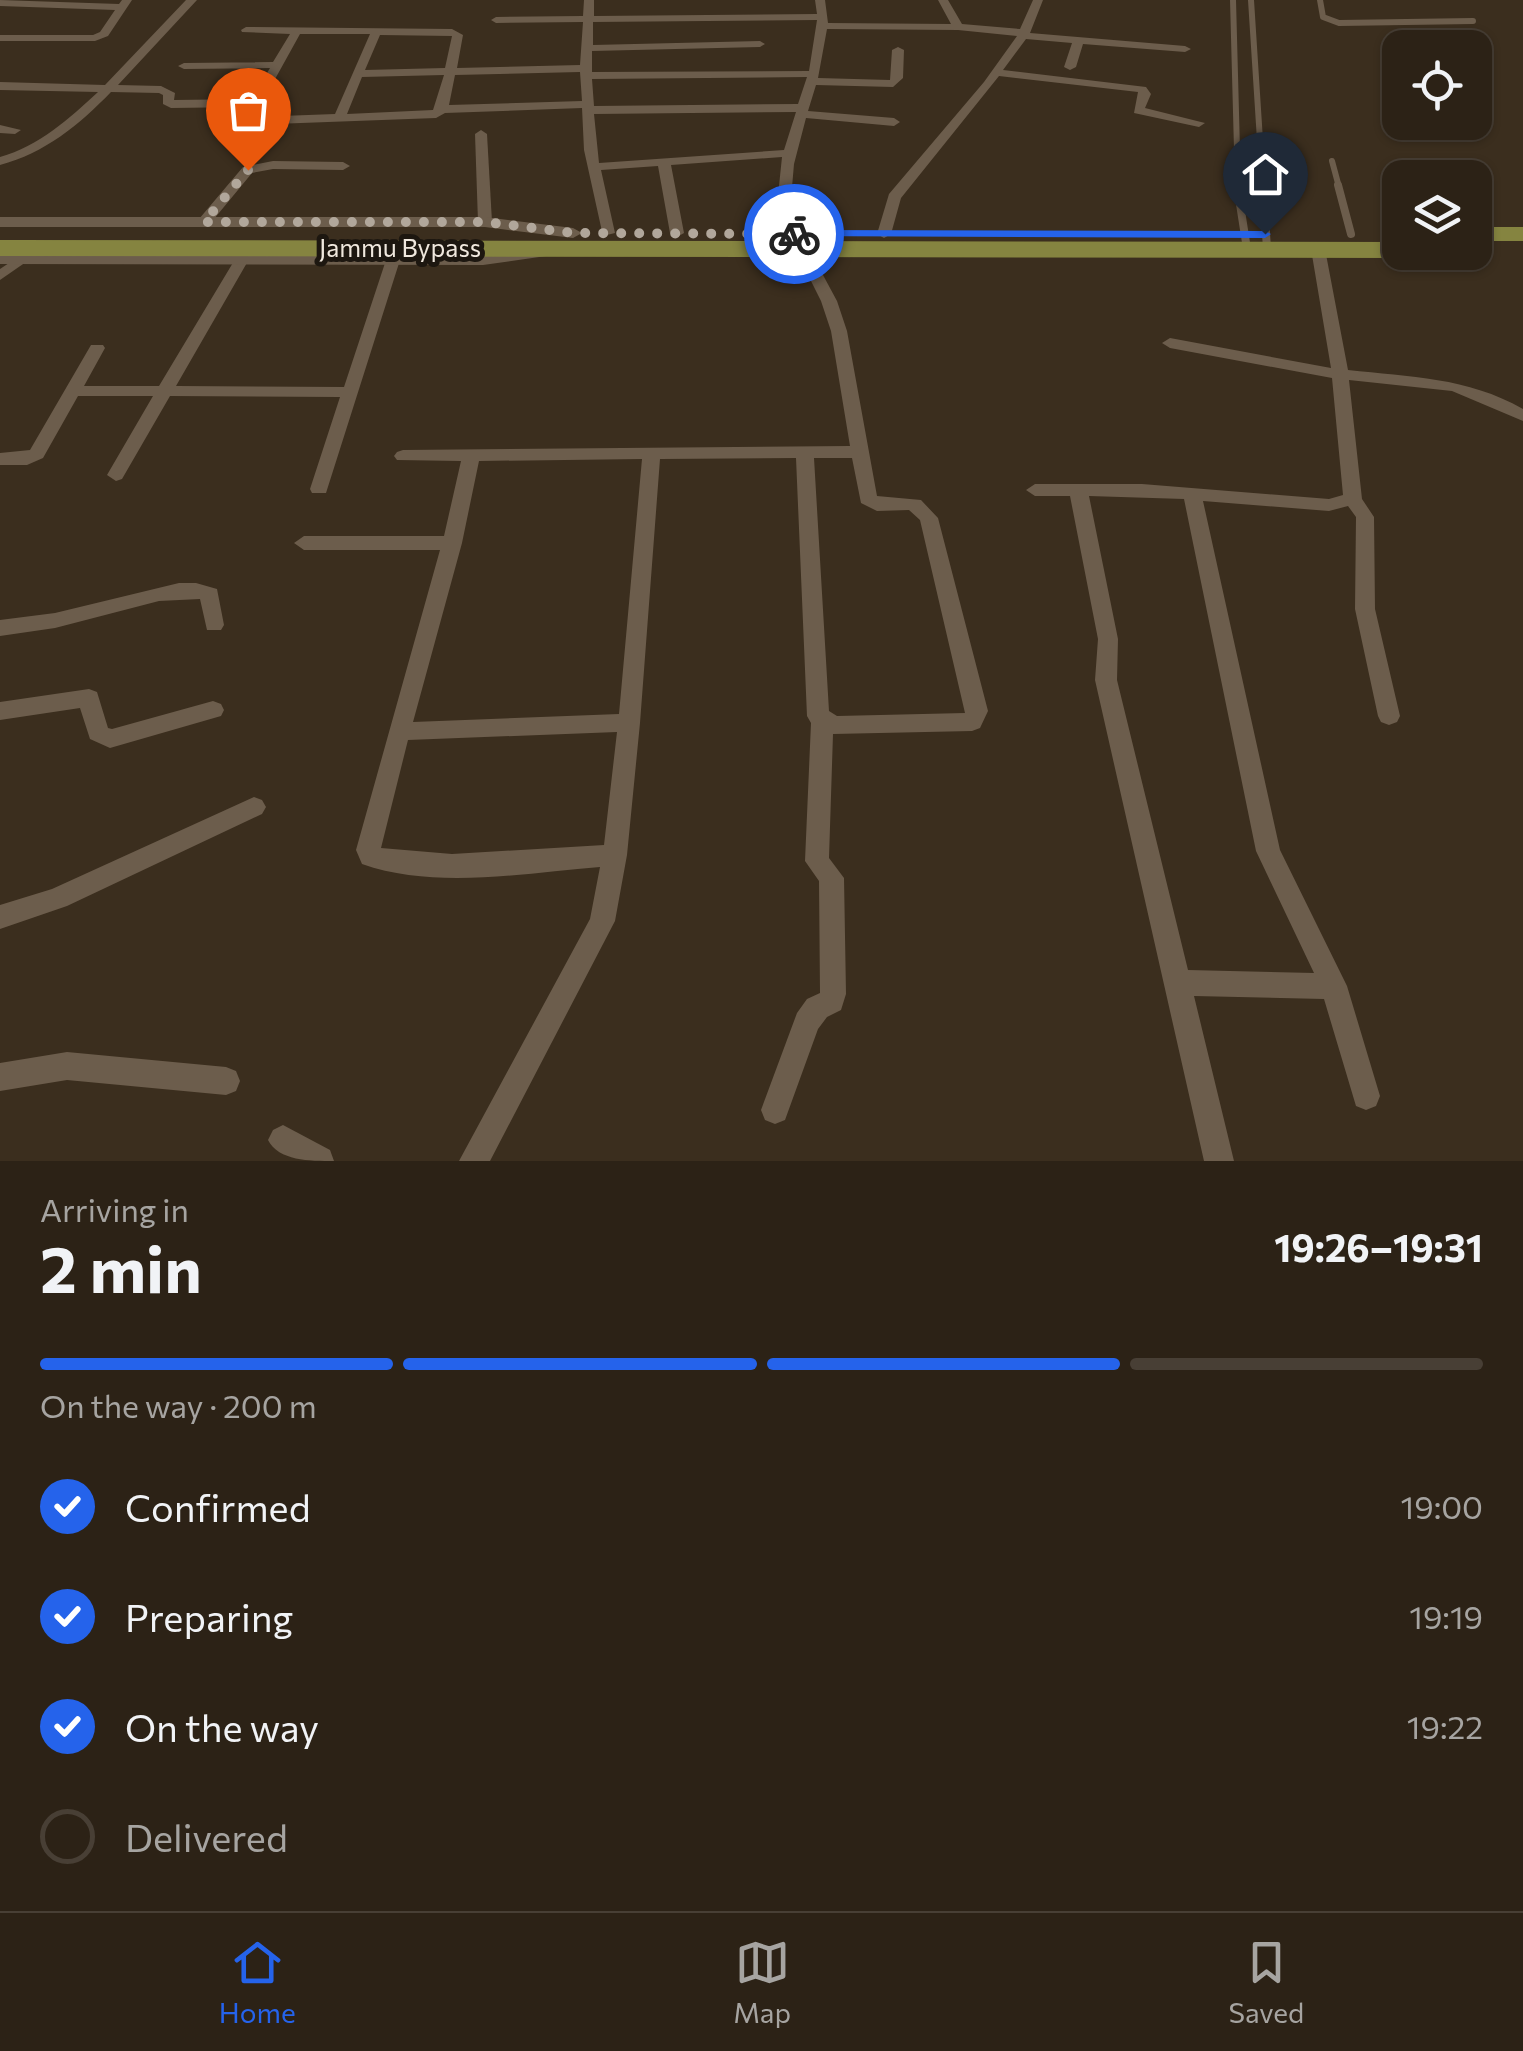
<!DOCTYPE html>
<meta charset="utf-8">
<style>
:root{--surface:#2c2216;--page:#382f23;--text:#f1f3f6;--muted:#a6a4a1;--line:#483f35;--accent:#2563eb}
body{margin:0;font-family:Commissioner,sans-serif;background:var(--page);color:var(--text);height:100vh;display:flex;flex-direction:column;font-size:38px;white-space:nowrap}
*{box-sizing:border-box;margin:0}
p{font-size:32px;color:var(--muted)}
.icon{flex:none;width:55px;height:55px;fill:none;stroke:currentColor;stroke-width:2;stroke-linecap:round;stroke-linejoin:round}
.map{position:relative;height:1161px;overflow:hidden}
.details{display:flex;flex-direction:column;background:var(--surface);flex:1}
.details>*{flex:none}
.controls{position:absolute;left:1382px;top:30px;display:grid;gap:20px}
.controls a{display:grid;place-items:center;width:110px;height:110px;border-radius:20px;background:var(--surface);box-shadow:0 2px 8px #0004,0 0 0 2px var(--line);font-size:50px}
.pin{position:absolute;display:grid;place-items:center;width:85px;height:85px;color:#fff;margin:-102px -42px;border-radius:50% 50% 50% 0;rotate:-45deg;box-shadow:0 0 10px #0007}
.pin .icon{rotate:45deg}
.courier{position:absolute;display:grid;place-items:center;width:100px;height:100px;margin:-50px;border:8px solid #2563eb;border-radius:50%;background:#fff;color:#222;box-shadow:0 2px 12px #0007}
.summary em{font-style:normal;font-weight:700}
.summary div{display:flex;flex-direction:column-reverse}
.summary{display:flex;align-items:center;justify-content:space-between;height:170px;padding:0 40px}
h1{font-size:65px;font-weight:700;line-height:75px}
.bar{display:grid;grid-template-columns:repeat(4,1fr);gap:15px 10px;align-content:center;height:120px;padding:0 40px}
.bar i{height:12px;border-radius:8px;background:var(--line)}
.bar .active{background:var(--accent)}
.bar p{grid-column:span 4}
ol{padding:0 40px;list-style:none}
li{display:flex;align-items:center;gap:30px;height:110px}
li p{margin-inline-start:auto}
li .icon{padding:10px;border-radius:50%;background:var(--accent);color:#fff;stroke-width:4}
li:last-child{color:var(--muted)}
li i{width:55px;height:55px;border:5px solid var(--line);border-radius:50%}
.tabs{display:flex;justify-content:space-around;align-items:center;height:140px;border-top:2px solid var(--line);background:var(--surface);font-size:28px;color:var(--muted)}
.tabs a{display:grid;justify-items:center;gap:5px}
.tabs .active{color:var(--accent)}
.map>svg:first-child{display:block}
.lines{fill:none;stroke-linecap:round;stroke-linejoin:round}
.service-far1{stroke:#6c5d4c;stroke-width:6}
.service{stroke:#6c5d4c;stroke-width:8}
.minor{fill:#6c5d4c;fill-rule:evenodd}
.tertiary{fill:#6c5d4c;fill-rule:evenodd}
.trunk{fill:#858440;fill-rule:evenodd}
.route{fill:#2563eb}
.done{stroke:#b1a79b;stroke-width:10;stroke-dasharray:0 18}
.labels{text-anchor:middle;stroke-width:10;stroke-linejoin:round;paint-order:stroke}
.far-street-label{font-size:25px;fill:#f0e8de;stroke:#1d1710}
</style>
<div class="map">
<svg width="1523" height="1161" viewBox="0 0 1523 1161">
<rect width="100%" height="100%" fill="#3b2e1e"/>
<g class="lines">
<g class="service-far1">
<path d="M1233,0L1238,187"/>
<path d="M1251,0L1263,187"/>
<path d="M1320,0L1323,17L1339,23L1473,21"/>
<path d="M1332,161L1339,187"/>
</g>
<g class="service">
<path d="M1237,185L1247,249"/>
<path d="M1263,185L1267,249"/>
<path d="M1338,185L1351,234"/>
</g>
<g class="minor">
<path d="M0,0L119,4L122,0H132L108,36L95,41H0V35H93L100,32L115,10L0,6Z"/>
<path d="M186,0H197L118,85L161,86L175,93L174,100L252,99L270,68L184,69L178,66L184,63L273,62L290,34L242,32L241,30L246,27L452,29L463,35L457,68L580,65L583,22L496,23L491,20L496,17L583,16L584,0H594V16L817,14L815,0H825L828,23L951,24L938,0H948L962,24L1020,29L1033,0H1043L1030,33L1185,46L1191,49L1185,52L1083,44L1076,67L1070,70L1064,67L1072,43L1026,39L1003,70L1146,87L1151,94L1145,108L1205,123L1199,127L1134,113L1138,92L999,76L901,198L891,234L884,238L877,234L889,194L984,82L1017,36L958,30L827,29L818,78L890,80L892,50L898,47L904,50L903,78L893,87L816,85L808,111L894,118L900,122L894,126L806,118L794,164L788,234L781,238L774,234L782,157L671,165L684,233L677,237L670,233L658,166L601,170L615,233L603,236L584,150L582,108L445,113L436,118L218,126L214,125V119L245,117L248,107L171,108L163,104V95L159,93L111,92C79,125 45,153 0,165V157C39,146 69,119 98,92L0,90V82L105,85ZM817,20L809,71L592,72V51L760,47L765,44L760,41L593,45V22ZM300,34H370L335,114L254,117ZM380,35L452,36L445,68L365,70ZM580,72L582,101L449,105L455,75ZM444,75L433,110L347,114L362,77ZM807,77L798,104L594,106L592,79ZM796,112L784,150L599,163L594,114Z"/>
<path d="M0,125L21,130L15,134L0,133Z"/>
<path d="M481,130L487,134L492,222L485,226L478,222L475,134Z"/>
<path d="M273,161L343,162L350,166L343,170L273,169L252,173L209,225H199V219L243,167Z"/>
<path d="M802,245L809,249L837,301L847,331L877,496L921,500L938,518L988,711L980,728L972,731L833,734L829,858L844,878L846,994L841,1010L827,1017L818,1029L785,1120L775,1124L765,1120L761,1110L797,1013L807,999L820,993L819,881L805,861L811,723L807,716L796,458L660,459L640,723L627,855L615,921L490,1161H459L590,919L600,867C524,873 436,890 362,864L356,850L440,550H304L294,543L304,536H444L461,461L397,460L394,456L397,452L403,450L850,446L831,331L821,301L795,249ZM814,458H852L861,503L877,511L909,510L920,520L965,713L837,716L829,711ZM642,459L619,714L413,722L462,543L479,461ZM617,732L604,845L452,854L381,848L408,740Z"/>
<path d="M1318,245L1325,249L1348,370C1410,377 1467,377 1523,409V421L1452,391L1349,380L1362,499L1374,517L1375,609L1400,716L1397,722L1389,725L1381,722L1378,716L1355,609L1356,517L1348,506L1329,511L1203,501L1280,850L1347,986L1380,1096L1376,1106L1366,1110L1356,1106L1324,999L1194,996L1234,1161H1204L1095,680L1098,639L1070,496H1035L1026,490L1035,484H1142L1329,499L1343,495L1332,378L1170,348L1162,343L1170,338L1331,368L1311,249ZM1089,496L1184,499L1256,851L1314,973L1188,970L1117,680L1118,639Z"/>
<path d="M21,255L26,256V262L0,280V269Z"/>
<path d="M393,256L400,260L326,493H312L310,489L340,397L170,396L122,479L116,481L107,475L153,396H78L43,458L27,465H0V453L30,450L91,345H103L105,348L84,386H159L234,261L241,257L248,261L176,386L344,387L386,260Z"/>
<path d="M179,583H196L217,589L224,625L221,630H207L200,599L159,601L55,628L0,636V620L55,613Z"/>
<path d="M89,689L97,692L108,728L112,729L213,701L221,704L224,710L221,716L110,748L90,739L80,708L0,720V702Z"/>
<path d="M254,797L262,800L266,807L262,814L67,906L0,929V905L52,889Z"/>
<path d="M67,1052L226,1067L236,1071L240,1081L236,1091L226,1095L67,1080L0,1091V1063Z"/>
<path d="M283,1125L330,1150L334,1161C309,1161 279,1161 268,1140L273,1130Z"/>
</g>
<g class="tertiary">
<path d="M0,217H485L573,228L582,233L573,238L485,227H0Z"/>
<path d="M547,246L556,251L553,255L483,265L0,264V254L483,255Z"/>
</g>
<g class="trunk">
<rect x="1475" y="227" width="48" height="14"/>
<path d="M0,240L1400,242V252H1411L1400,258L0,256Z"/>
</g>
</g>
<path class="route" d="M794,230L1265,231L1271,234L1265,238L790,236Z"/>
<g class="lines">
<path class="done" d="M248,170L204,222H485L573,233L794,234"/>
</g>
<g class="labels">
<g class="far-street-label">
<text x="400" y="257">Jammu Bypass</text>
</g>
</g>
</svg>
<div class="controls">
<a><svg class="icon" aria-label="locate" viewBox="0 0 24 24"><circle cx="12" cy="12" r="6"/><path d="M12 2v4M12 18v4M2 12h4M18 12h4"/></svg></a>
<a><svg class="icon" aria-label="layers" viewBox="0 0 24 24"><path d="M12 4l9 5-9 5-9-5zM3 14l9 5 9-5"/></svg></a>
</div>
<div class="pin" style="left:248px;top:170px;background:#ea580c"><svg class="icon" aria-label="bag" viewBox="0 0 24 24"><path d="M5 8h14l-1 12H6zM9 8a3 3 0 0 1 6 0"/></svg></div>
<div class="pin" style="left:1265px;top:234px;background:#1f2937"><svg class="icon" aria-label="home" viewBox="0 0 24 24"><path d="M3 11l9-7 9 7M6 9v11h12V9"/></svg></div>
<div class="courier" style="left:794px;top:234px"><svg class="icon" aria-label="bike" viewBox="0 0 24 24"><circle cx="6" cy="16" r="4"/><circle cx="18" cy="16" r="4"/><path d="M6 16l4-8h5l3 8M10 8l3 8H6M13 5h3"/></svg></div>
</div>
<section class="details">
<div class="summary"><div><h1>2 min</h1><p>Arriving in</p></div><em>19:26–19:31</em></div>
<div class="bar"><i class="active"></i><i class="active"></i><i class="active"></i><i></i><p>On the way · 200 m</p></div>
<ol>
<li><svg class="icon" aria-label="check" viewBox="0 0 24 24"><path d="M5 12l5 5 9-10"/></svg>Confirmed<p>19:00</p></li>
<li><svg class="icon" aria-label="check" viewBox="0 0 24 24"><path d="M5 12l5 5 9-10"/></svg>Preparing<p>19:19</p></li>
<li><svg class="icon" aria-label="check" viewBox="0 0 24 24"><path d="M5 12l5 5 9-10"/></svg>On the way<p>19:22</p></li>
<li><i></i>Delivered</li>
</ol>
</section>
<nav class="tabs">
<a class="active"><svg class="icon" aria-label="home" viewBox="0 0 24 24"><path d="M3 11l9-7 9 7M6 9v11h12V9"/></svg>Home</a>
<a><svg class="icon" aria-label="map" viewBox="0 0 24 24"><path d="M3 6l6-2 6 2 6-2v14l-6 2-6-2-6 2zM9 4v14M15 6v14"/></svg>Map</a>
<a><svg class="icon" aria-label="saved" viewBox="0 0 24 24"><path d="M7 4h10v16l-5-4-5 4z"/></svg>Saved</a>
</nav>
